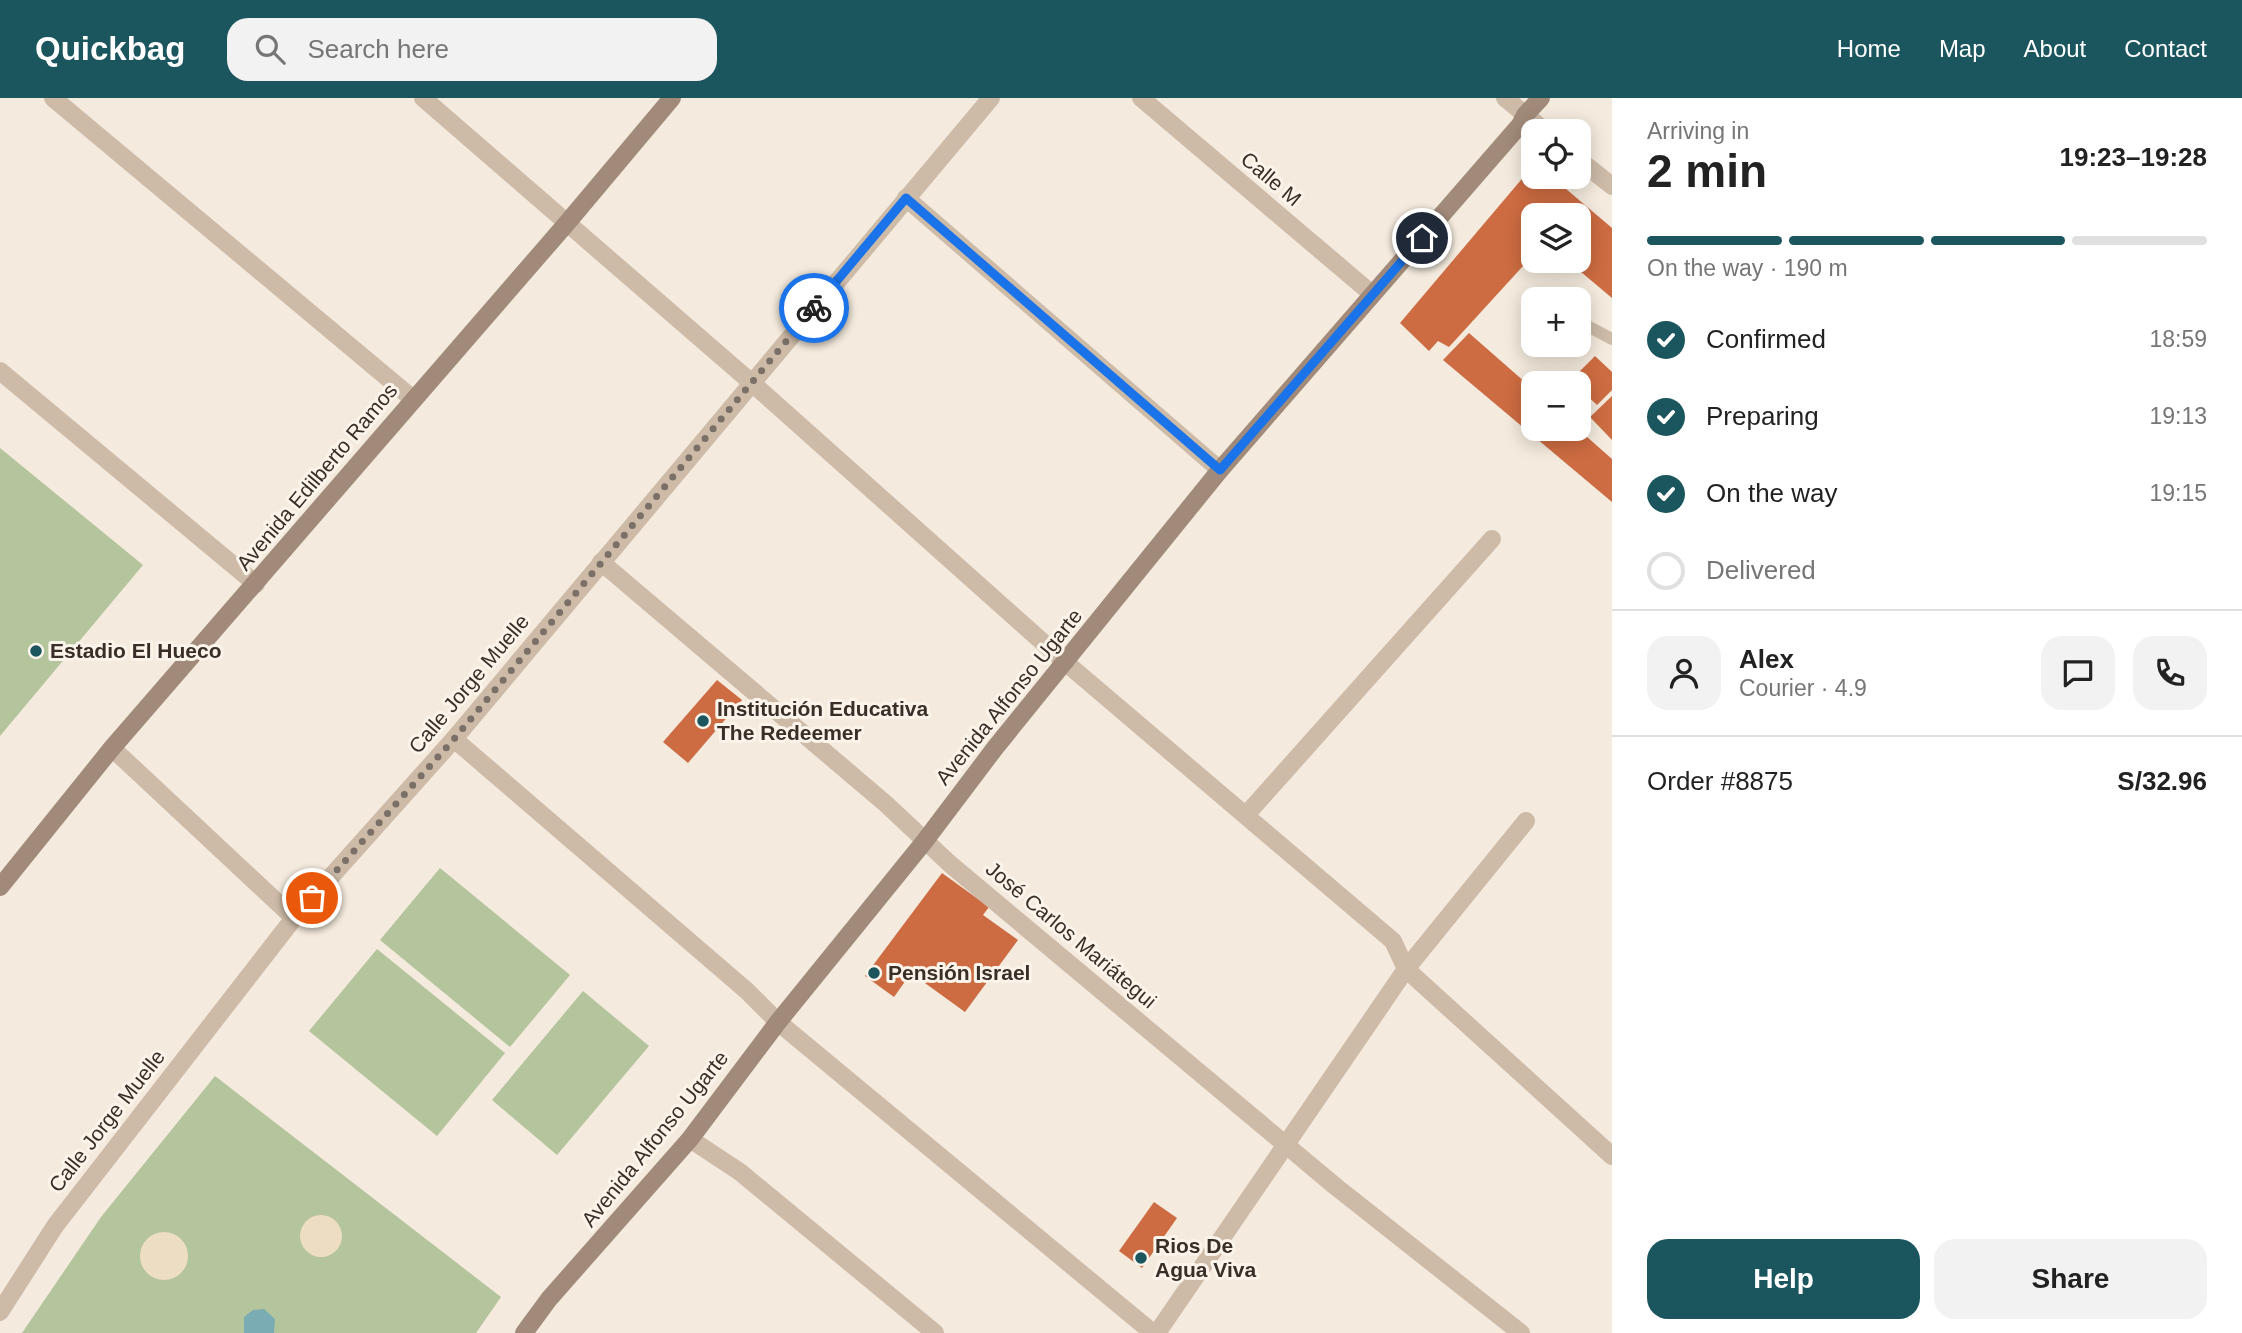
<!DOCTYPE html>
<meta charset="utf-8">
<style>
:root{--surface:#fff;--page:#f2f2f2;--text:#222;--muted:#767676;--line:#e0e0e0;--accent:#1b555d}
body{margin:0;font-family:Arial,sans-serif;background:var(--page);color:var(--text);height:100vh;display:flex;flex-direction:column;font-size:26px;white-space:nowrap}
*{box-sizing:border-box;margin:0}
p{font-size:23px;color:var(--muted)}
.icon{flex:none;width:38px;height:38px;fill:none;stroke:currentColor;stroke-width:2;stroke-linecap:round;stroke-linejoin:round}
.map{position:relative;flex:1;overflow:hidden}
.details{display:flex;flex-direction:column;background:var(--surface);width:630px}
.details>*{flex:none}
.tools{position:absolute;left:1521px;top:21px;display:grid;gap:14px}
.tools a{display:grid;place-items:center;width:70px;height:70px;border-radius:14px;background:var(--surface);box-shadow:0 4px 18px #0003;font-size:35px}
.pin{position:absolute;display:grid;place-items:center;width:60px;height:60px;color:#fff;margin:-30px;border:4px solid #fff;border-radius:50%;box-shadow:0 2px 7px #0007}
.courier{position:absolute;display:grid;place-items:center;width:70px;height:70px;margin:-35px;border:5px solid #1a73e8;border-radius:50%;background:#fff;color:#222;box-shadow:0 2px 9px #0007}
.summary em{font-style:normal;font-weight:600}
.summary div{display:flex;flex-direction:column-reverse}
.summary{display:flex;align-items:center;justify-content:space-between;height:119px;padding:0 35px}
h1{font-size:46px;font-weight:600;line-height:52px}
.bar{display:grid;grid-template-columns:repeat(4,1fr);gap:10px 7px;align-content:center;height:84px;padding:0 35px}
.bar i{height:9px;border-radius:5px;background:var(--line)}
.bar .selected{background:var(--accent)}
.bar p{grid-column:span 4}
.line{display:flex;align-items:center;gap:18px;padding:0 35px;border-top:2px solid var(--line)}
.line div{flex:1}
.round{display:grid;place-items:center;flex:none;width:74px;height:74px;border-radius:21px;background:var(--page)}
ol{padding:0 35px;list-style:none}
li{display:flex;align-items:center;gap:21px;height:77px}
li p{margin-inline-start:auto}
li .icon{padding:7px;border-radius:50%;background:var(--accent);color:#fff;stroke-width:4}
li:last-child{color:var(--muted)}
li i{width:38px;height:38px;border:4px solid var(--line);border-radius:50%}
.button{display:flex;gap:14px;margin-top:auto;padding:14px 35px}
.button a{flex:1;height:80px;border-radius:21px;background:var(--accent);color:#fff;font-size:28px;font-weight:600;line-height:80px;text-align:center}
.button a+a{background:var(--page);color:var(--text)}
header{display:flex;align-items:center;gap:42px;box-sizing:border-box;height:98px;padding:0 35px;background:var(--accent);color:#fff}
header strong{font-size:33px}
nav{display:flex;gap:38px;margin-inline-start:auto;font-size:24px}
.search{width:490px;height:63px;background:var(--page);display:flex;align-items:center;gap:18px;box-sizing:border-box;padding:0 24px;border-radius:21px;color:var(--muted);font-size:26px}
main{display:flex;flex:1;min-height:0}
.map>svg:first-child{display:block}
.green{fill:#b4c49c}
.plaza{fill:#edddc3}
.water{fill:#7aadb3}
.building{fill:#cd6c42}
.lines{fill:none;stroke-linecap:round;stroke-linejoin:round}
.lane{stroke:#cdbba8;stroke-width:12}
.street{stroke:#cdbba8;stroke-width:18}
.secondary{stroke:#a18a79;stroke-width:18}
.done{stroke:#7a7067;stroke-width:7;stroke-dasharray:0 12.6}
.route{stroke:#1a73e8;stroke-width:9}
.poi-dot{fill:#1b555d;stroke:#fbf4ea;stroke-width:2.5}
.labels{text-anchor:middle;stroke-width:6;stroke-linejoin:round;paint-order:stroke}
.street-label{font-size:21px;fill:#392f28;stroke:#fbf4ea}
.poi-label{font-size:21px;font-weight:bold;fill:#392f28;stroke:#fbf4ea;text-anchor:start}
</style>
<header>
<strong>Quickbag</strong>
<div class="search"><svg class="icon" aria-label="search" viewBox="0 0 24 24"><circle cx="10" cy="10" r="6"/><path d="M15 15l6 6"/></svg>Search here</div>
<nav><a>Home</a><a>Map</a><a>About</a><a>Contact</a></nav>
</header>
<main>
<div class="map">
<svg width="1612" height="1235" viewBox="0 0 1612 1235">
<rect width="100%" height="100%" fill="#f4eadd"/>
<g class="green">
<path d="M0,350L143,467L0,638Z"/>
<path d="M440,770L570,877L510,949L380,842Z"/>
<path d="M377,851L505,955L437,1038L309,933Z"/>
<path d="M583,893L649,948L557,1057L492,1002Z"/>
<path d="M215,978L501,1199L476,1235H22L101,1119Z"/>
</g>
<g class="plaza">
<circle cx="321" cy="1138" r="21"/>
<circle cx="164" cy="1158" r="24"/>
</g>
<path class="water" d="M264,1211L275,1221L274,1235H244V1219L253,1212Z"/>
<g class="building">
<path d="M1531,70H1533V79H1552L1612,130V200L1568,163H1578V117H1533V157L1449,249L1438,243L1429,253L1400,225Z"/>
<path d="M1469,235L1533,291V331H1578L1612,361V404L1443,262Z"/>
<path d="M1595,258L1612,274V292L1597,307L1578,289V285L1571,282Z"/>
<path d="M1612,298V342L1590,319Z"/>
<path d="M717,582L742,602L688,665L663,644Z"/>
<path d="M942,775L989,809L983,817L1018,842L965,914L911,875L894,899L865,878Z"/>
<path d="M1154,1104L1177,1120L1142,1170L1119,1153Z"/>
</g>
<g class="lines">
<path class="lane" d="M1578,223L1612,241"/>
<g class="street">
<path d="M53,0L413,301"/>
<path d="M423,0L752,285L1065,564L1393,843L1406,871L1612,1058"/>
<path d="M1141,0L1372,196"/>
<path d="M1505,0L1545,33"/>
<path d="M1578,61L1612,88"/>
<path d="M906,100L1220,372"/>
<path d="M0,273L256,486"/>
<path d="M601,464L886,706L950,766L1335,1088L1521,1235"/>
<path d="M454,641L747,893L778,924L1153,1235"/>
<path d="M112,650L294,820"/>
<path d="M1246,717L1492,441"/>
<path d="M690,1041L740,1074L935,1235"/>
<path d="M0,1214L55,1128L294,820L454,641L991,0"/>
<path d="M1157,1235L1406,871L1526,723"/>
</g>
<g class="secondary">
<path d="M0,789L112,650L567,125L672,0"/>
<path d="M524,1235L549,1201L690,1041L778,924L924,744L995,650L1220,372L1520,27L1525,17L1541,0"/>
</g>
</g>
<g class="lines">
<path class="done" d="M312,800L454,641L814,210"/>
<path class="route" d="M814,210L906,100L1220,372L1422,140"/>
</g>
<g class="poi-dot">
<circle cx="36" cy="553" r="7"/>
<circle cx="703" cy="623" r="7"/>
<circle cx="874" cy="875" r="7"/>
<circle cx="1141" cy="1160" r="7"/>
</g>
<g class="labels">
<g class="street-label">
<text transform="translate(1271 81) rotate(40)" y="7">Calle M</text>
<text transform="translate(317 379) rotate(-50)" y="7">Avenida Edilberto Ramos</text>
<text transform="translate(469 586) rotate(-50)" y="7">Calle Jorge Muelle</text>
<text transform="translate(1009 599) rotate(-51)" y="7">Avenida Alfonso Ugarte</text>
<text transform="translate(1071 837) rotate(40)" y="7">José Carlos Mariátegui</text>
<text transform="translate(107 1023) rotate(-52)" y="7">Calle Jorge Muelle</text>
<text transform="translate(655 1041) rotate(-51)" y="7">Avenida Alfonso Ugarte</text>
</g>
<g class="poi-label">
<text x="50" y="560">Estadio El Hueco</text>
<text x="717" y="618">Institución Educativa<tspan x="717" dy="24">The Redeemer</tspan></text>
<text x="888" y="882">Pensión Israel</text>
<text x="1155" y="1155">Rios De<tspan x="1155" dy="24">Agua Viva</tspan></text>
</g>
</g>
</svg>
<div class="tools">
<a><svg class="icon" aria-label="locate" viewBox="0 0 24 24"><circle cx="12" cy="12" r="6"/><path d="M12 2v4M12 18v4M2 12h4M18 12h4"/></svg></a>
<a><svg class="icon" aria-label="layers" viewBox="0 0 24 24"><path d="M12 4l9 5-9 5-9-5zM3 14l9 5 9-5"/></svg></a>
<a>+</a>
<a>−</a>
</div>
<div class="pin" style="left:312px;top:800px;background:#ea580c"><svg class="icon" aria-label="bag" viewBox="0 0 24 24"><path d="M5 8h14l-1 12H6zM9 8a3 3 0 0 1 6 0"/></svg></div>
<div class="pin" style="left:1422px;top:140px;background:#1f2937"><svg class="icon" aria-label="home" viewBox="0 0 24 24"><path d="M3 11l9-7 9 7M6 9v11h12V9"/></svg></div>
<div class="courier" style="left:814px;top:210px"><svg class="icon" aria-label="bike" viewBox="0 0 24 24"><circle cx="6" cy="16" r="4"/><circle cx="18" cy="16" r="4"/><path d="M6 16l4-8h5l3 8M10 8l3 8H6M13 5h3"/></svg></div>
</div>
<section class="details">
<div class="summary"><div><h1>2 min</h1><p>Arriving in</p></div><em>19:23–19:28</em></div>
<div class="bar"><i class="selected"></i><i class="selected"></i><i class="selected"></i><i></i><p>On the way · 190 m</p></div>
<ol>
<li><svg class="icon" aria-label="check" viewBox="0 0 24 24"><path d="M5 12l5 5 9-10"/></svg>Confirmed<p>18:59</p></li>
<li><svg class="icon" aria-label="check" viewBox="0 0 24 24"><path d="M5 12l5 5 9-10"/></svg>Preparing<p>19:13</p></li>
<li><svg class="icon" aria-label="check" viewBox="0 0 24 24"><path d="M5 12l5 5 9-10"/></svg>On the way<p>19:15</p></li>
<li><i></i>Delivered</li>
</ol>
<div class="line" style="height:126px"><a class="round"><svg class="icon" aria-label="person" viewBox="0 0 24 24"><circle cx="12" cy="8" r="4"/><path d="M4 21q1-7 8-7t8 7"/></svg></a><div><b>Alex</b><p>Courier · 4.9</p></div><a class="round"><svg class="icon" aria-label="chat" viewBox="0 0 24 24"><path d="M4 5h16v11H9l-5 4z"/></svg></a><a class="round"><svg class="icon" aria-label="phone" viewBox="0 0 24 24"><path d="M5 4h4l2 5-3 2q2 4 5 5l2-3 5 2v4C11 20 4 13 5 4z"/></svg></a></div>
<div class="line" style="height:91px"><div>Order #8875</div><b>S/32.96</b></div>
<div class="button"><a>Help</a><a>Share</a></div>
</section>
</main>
